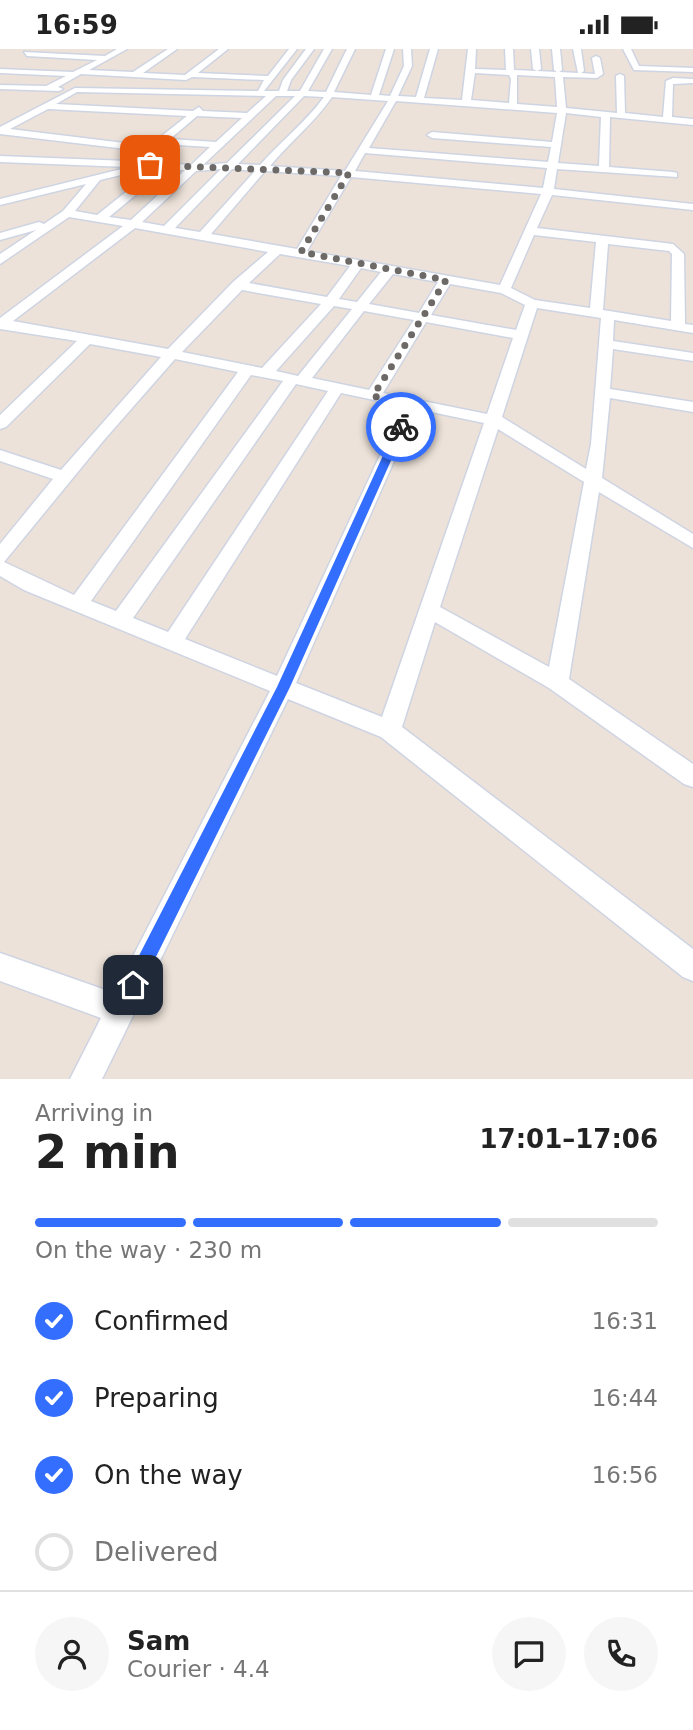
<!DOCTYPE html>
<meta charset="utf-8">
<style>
:root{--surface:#fff;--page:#f6f6f6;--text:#222;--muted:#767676;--line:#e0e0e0;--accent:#336eff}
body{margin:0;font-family:"DejaVu Sans",sans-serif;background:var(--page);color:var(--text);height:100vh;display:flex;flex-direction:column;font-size:26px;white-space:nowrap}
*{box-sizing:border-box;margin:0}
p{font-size:23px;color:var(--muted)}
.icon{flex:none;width:38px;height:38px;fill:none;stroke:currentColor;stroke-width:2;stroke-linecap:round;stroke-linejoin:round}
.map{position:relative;height:1030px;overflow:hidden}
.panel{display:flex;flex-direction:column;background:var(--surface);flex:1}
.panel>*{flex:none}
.pin{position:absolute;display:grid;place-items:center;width:60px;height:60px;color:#fff;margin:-30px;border-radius:14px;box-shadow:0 4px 10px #0006}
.courier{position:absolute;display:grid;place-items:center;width:70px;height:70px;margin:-35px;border:5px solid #336eff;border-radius:50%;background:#fff;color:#222;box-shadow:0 2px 9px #0007}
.overview em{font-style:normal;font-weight:600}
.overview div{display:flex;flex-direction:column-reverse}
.overview{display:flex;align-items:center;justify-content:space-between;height:119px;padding:0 35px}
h1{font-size:46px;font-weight:600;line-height:52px}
.bar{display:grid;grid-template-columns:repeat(4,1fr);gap:10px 7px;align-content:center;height:84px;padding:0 35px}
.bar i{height:9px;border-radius:5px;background:var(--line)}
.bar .active{background:var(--accent)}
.bar p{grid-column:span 4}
.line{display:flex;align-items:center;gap:18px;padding:0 35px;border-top:2px solid var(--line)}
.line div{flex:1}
.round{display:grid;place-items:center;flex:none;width:74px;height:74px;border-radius:37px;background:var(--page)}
ol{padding:0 35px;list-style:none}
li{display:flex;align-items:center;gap:21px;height:77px}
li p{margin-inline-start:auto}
li .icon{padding:7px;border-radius:50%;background:var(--accent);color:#fff;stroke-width:4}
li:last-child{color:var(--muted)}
li i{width:38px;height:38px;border:4px solid var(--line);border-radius:50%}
.status{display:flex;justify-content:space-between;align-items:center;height:49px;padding:0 35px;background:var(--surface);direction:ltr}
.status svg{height:19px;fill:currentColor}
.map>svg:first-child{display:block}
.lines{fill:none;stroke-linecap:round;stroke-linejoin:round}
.minor-casing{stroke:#ced4e2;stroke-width:3}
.minor{fill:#fff;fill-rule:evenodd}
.route{fill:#336eff}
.done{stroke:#6d6966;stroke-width:7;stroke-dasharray:0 12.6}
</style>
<div class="status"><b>16:59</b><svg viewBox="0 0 49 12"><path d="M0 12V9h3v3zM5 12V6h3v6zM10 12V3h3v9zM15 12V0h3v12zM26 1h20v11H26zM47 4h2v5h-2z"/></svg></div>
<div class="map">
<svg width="693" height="1030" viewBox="0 0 693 1030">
<rect width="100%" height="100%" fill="#ece2d9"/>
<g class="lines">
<defs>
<g id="minor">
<path d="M117,0H127L89,21L133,23L168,0H177L143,24L185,26L219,0H228L198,24L268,27L289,0H297L264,42H279L283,31L306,0H314L291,31L287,42H300L324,0H332L308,42L326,43L347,0H355L334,43L371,46L386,0H394L379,46L390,47L404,17L403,0H411L412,17L398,47L416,48L430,0H438L424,49L462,51L468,0H476L475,20L506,21L505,0H513L514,21L537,22L533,20L531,0H539L541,20L537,22L557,23L554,21L552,0H560L562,21L559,23L578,24L573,0H581L584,22L581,24L595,25L592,9L596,7L600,9L603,25L597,29L563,28L566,59L617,64L616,27L620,25L624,27L625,64L663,68L666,32L673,29L693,30V34L673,35L672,68L693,70V76L610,68L609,118L673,123L677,124V128L557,120L554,140L693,155V161L552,146L537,179L673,195L684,205L685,275L693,276V284L614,271L613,292L693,304V312L613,300L610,340L693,353V363L610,349L602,429L693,485V499L599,443L569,630L693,715V738L684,735L549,639L435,573L402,678L693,900V932L683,928L381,688L288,650L102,1030H70L101,969L0,932V904L114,944L270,642L24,541L0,527V495L53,430L0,412V401L61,421L161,308L90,295L6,378L0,380V366L77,292L0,280V269L123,177L69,168L0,215V205L36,181L0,191V184L39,173L44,175L63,162L86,135L0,156V150L150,113L191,116L210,98L163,95L142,111L137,108L143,102L0,85V78L75,39L258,42L264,31L192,28L186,31L81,25L58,38L63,40L59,42L0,40V36L46,37L66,27L0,24V20L73,23L97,11L27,7L24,3L105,7ZM475,24L509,26L511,30L509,54L471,51ZM517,26L555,28L557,58L517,55ZM77,43L266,47L247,64L203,62L199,58L193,62L56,55ZM276,47H295L227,114L203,116ZM304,47L324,48C306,73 280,93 260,116L238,115ZM332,48L388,52L345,122L270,117C290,93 314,74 332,48ZM396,52L557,64L552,93L432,83L427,86L432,89L551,98L548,113L369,99ZM48,60L187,67L149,97L10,80ZM566,64L601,68L599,117L558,114ZM197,67L242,69L216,93L170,90ZM365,104L547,119L543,139L355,122ZM150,119H156L97,166L75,162L100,131ZM167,120L185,121L131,171L109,168ZM221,120L164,177L142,173L196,122ZM232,120L255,122L200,183L175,179ZM265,122L341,127L297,200L211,185ZM351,128L541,145L500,236L307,202ZM135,179L268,203L233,233L168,300L13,272ZM534,186L596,193L590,259L535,251L511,239ZM608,195L669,202L672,205L671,272L603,261ZM280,205L350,217L327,248L249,234ZM361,219L381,223L357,253L339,250ZM393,225L438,233L419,264L369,255ZM450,235L501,244L525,256L516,281L431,266ZM242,241L321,255L262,319L182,303ZM334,257L352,260L298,327L276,322ZM537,259L601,269L591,395L586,420L502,368ZM364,262L414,271L369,341L312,329ZM426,273L513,289L487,365L383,344ZM175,310L238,323L74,546L4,513L104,391ZM251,326L283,332L116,562L91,552ZM296,335L328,342L168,583L133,569ZM341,344L403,357L277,627L185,590ZM417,360L484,374L382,668L296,634ZM498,380L584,433L549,618L440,558Z"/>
<path d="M623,0H631L639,17L693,19V23L634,21Z"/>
<path d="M0,107L128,112L133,115L128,118L0,113Z"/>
</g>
</defs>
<use href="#minor" class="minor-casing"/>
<use href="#minor" class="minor"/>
</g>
<path class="route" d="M397,376L406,378L290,638L139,942L133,945L127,942L124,936L127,930L277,638Z"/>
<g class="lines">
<path class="done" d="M150,116L349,124L301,203L446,231L373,347L412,355L401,378"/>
</g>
</svg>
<div class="pin" style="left:150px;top:116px;background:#ea580c"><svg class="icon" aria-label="bag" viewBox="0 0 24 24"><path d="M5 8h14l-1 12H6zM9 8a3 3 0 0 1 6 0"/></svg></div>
<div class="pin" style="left:133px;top:936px;background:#1f2937"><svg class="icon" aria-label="home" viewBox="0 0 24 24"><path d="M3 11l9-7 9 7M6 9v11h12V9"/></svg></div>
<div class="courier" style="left:401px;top:378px"><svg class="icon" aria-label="bike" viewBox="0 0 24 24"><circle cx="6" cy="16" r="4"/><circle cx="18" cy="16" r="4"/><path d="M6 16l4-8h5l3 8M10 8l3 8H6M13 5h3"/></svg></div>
</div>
<section class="panel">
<div class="overview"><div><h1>2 min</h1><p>Arriving in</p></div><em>17:01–17:06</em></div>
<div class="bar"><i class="active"></i><i class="active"></i><i class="active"></i><i></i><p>On the way · 230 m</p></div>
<ol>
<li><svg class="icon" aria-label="check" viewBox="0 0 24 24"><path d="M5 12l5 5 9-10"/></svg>Confirmed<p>16:31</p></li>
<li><svg class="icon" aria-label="check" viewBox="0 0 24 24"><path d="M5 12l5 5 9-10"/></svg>Preparing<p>16:44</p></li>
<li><svg class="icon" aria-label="check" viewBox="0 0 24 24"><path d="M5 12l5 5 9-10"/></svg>On the way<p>16:56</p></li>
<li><i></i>Delivered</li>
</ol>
<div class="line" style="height:126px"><a class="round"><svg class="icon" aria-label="person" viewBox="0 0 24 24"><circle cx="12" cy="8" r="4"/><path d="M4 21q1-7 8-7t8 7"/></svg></a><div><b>Sam</b><p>Courier · 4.4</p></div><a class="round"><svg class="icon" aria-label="chat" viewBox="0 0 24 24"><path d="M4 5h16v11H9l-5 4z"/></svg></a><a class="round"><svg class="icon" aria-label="phone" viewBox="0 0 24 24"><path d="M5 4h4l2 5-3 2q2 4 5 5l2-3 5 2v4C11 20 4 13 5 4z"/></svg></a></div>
</section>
